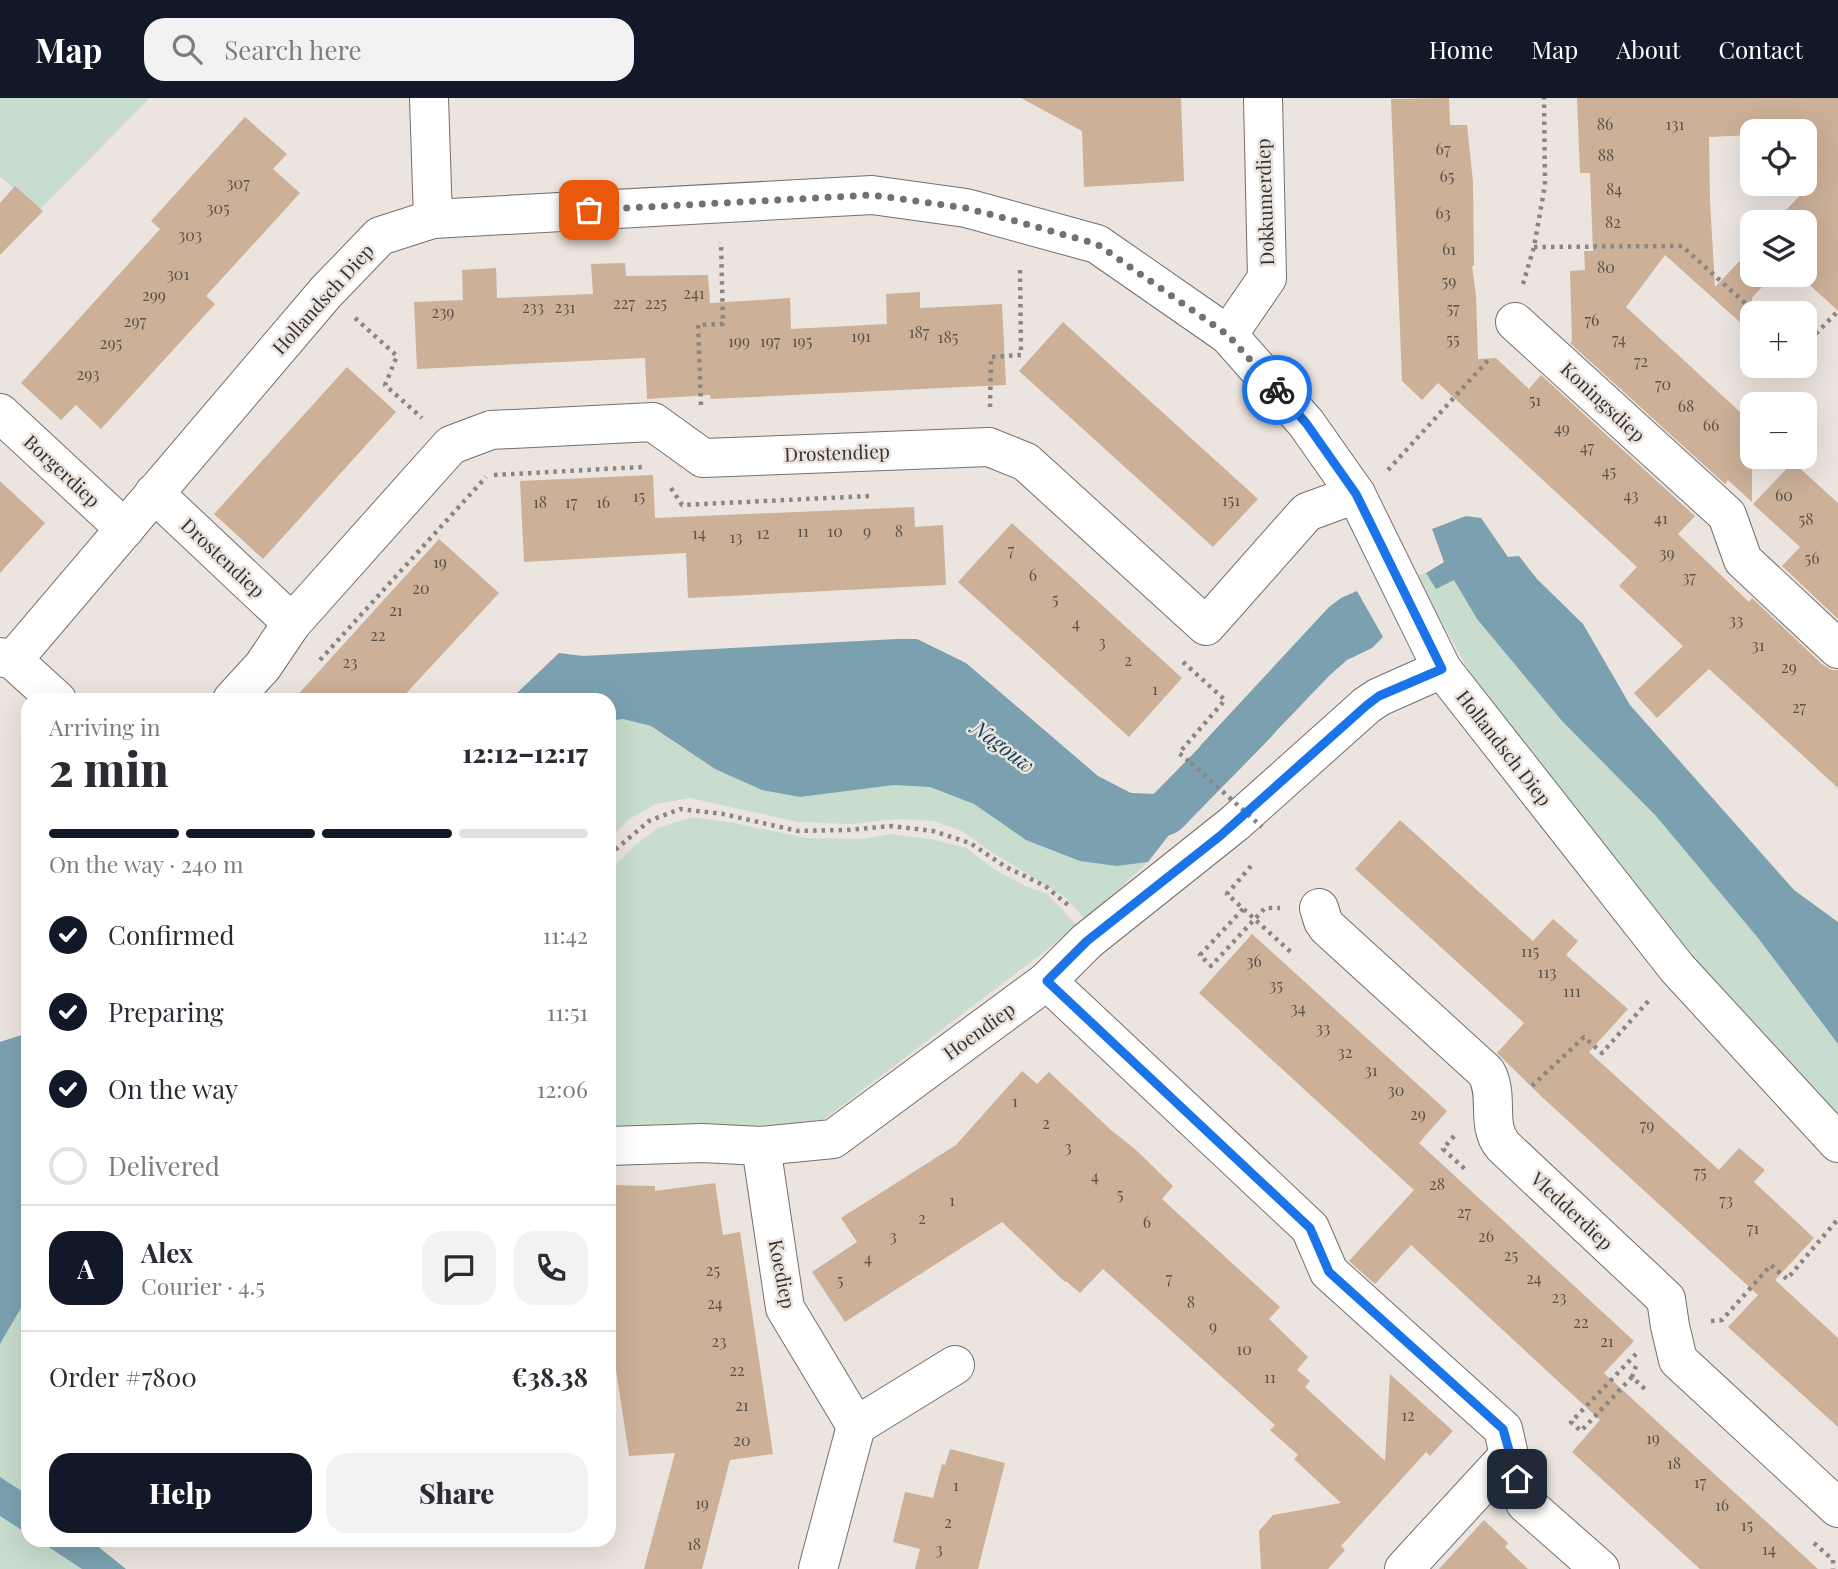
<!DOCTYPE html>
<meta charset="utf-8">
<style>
:root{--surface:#fff;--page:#f2f2f3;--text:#2b2b33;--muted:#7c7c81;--line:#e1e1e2;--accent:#111827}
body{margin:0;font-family:"Playfair Display",serif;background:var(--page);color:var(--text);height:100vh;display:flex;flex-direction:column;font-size:26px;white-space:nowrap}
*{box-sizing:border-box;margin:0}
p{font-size:23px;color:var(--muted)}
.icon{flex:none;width:38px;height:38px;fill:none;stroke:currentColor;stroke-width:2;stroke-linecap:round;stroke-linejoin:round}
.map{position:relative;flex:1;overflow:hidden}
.details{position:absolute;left:21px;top:595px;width:595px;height:854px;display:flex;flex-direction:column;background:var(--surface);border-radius:21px;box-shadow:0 7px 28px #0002}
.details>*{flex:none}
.controls{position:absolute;left:1740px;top:21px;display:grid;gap:14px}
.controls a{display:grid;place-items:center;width:77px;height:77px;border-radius:14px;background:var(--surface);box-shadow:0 7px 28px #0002;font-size:35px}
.pin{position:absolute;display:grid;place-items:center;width:60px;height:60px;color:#fff;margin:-30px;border-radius:14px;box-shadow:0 4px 10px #0006}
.courier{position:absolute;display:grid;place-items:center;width:70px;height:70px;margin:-35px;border:5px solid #1a73e8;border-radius:50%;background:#fff;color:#222;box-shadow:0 2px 9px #0007}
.overview em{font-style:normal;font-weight:800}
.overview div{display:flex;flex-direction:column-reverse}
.overview{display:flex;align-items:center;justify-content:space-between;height:119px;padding:0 28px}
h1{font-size:46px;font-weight:800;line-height:52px}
.bar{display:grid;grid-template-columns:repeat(4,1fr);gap:10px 7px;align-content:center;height:84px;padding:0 28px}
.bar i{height:9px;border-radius:5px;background:var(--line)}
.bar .on{background:var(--accent)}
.bar p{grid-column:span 4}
.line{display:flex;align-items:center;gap:18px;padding:0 28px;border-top:2px solid var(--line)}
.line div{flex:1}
.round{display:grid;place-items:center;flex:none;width:74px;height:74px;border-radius:21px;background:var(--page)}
ol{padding:0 28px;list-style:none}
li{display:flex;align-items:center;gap:21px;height:77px}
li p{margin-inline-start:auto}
li .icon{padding:7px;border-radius:50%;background:var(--accent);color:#fff;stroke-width:4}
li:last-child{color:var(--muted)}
li i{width:38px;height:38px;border:4px solid var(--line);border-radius:50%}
.button{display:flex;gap:14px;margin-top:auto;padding:14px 28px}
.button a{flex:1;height:80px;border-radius:21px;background:var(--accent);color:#fff;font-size:28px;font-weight:800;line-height:80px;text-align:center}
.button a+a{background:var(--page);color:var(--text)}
header{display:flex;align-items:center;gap:42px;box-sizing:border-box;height:98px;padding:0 35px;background:var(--accent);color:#fff}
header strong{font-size:33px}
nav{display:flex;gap:38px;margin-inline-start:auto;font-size:24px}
.search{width:490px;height:63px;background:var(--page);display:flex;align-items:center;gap:18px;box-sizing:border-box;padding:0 24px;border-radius:21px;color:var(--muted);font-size:26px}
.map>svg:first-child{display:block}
.green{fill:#c8ddce}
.water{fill:#7ba1b0}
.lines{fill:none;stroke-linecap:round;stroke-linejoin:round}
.canal{stroke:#7ba1b0;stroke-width:44}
.building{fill:#ccb098}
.minor-casing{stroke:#766f6a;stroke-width:40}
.path{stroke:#8b8682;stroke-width:4.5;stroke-dasharray:3.5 5;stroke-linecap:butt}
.minor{stroke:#fff;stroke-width:38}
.path-bridge{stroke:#8b8682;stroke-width:4.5;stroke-dasharray:3.5 5;stroke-linecap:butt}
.done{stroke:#75706d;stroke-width:7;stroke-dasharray:0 12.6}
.route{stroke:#1a73e8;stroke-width:9}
.labels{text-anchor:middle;stroke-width:5;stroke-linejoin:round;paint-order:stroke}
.number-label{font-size:16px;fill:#5b524a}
.street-label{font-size:19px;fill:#353230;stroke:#ece4de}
.water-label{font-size:21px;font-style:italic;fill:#0c4354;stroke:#ece4de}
</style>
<header>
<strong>Map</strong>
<div class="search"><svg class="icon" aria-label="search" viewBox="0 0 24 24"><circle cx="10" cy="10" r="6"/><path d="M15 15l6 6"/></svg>Search here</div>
<nav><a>Home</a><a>Map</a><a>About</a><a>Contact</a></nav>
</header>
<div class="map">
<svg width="1838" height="1471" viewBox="0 0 1838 1471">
<rect width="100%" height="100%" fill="#ece4de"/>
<g class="green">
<path d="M0,0H150L40,111L0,79Z"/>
<path d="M1426,475L1436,491L1454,481L1477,521L1562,623L1656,718L1758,840L1838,946V1024L1602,758L1489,609L1416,478Z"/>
<path d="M623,621L651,628L715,671L800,699L894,687L930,689L974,706L1026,742L1117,768L1148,764L1086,822L1065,799L993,755L962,733L934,723L896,721L850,726L798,724L690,700L656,706L629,721L609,742V623Z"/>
<path d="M692,719L734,725L807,740L864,741L890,736L935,742L966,750L994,771L1021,786L1047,796L1078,828L823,1022L783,1026L609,1036V774L634,748L658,730Z"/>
<path d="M28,1198V1442H77L115,1471H0V1246Z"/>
</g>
<g class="water">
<path d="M1466,418L1481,420L1508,459L1519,458L1537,481L1583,526L1630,607L1794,792L1838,824V946L1758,840L1656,718L1562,623L1477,521L1454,482L1436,491L1426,475L1444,464L1432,431Z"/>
<path d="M1357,493L1383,539L1372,550L1347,562L1330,577L1231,680L1218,670L1200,648L1329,509L1341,500Z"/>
<path d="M897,541H917L966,565L1098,678L1131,695L1157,696L1182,677L1192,697L1203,708L1193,718L1172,733L1148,764L1117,768L1080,763L1026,742L974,706L930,689L894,687L800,699L762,692L715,671L651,628L623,621L609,623V602H512L517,595L559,555L583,558Z"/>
<path d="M28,935V1198L0,1246V944Z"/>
<path d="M0,1379L28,1397V1436L0,1418Z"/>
<path d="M38,1442H90L126,1471H82Z"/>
</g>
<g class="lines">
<path class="canal" d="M1143,724L1166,715L1256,623"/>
</g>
<g class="building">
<path d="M1021,0H1181L1184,83L1084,89L1082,33Z"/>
<path d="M1449,0L1450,27H1467L1473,84L1474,168H1472L1476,197L1478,261L1496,260L1529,291L1541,277L1695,418L1678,436L1749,504L1752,500L1823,567L1832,572H1838V690L1709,571L1657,620L1634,595L1683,548L1619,488L1637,469L1438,285L1422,302L1402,283L1391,1Z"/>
<path d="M1577,0H1838V213L1799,177H1804V124H1775L1804,93V33H1752V37L1709,39L1710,103L1715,189L1752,150V177H1773L1752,200V235L1665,157L1626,209L1752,325V404L1728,382L1725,386L1570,245L1572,243L1570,173L1585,172L1584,153H1593L1590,75H1580Z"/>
<path d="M245,19L287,56L273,71L300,95L206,198L215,206L101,331L76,307L61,322L21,285L160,131L151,123Z"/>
<path d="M15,88L43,113L0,157V105Z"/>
<path d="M625,165L626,178L708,177L710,205L790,200L791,231L887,226L886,196L920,194V210L1002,206L1006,287L711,301L710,297L647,301L645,260L417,271L414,204L463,202L462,172L496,170L497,200L593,196L591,166Z"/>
<path d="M1063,224L1258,401L1213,449L1019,273Z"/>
<path d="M347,269L396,314L263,461L214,416Z"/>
<path d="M1793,364L1838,405V521L1782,468L1800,449L1753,406Z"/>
<path d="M653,377L655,420L914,409L915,429L943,427L946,487L688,500L686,455L524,464L520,383Z"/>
<path d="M0,383L45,425L0,475Z"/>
<path d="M1012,425L1182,580L1129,639L958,484Z"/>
<path d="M439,441L499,495L400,602H293Z"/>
<path d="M1400,722L1533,843L1553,821L1578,843L1566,857L1628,911L1589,954L1719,1072L1739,1050L1765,1072L1754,1084L1814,1140L1775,1182L1838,1240V1329L1728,1229L1758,1197L1542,999L1497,955L1524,925L1355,771Z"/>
<path d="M1252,836L1447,1013L1419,1045L1634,1243L1604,1275L1818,1471H1700L1572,1354L1600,1322L1411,1147L1375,1186L1349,1163L1414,1092L1199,895Z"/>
<path d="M1022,973L1037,986L1049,974L1111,1032L1136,1052L1173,1088L1162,1101L1280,1209L1269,1221L1308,1259L1297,1272L1310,1283L1305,1289L1385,1363L1390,1276L1453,1333L1430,1358L1426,1354L1341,1448L1345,1452L1328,1471H1261L1259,1433L1273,1417L1341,1405L1294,1361L1298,1357L1270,1332L1275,1327L1103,1171L1080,1195L1066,1183L1065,1184L1002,1124L845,1224L812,1174L857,1144L841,1120L956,1047Z"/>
<path d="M715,1085L723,1137L740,1134L773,1356L730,1362L702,1471H644L675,1355L629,1358L609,1225V1087L655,1088V1093Z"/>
<path d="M950,1351L1005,1365L978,1471H915L920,1451L893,1444L905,1394L933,1400L942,1366L945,1367Z"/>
<path d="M1484,1422L1508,1445L1505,1449L1528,1471H1439Z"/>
</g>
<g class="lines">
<defs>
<g id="minor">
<path d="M429,0L433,121"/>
<path d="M1515,224L1727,417L1743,462L1838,551"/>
<path d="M1228,237L1267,180L1263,0"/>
<path d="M0,315L125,431"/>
<path d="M154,395L292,525"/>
<path d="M0,559L13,562L57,602"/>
<path d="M13,562L326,194L380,138L433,121L872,97L966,110L1097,146L1228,237L1306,325L1356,396L1442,571L1677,870L1838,1045"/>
<path d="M232,602L263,568L292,525L451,347L491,332L653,324L703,360L989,349L1026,364L1206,528L1307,414L1356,396"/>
<path d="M1319,810L1323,823L1327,829L1486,974C1500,997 1485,1027 1503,1048L1666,1201L1670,1228L1678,1262L1838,1410"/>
<path d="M1047,883L1310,1130L1329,1174L1503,1331L1509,1357L1525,1405L1600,1471"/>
<path d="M609,1048L702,1045L761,1048L833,1041L1047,883L1087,843L1235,725L1367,607L1379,599L1442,571"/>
<path d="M761,1048L785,1210L856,1328"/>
<path d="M818,1471L856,1328L955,1267"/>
<path d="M1404,1471L1509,1357"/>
</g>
</defs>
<use href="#minor" class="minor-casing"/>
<g class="path">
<path d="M1534,149L1682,148L1756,215"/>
<path d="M1523,186L1534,149L1545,87L1544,0"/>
<path d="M355,220L397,258L385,287L422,320"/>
<path d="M1804,248L1838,213"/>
<path d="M701,307L698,227L723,226L721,144"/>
<path d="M990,309L991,259L1021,257L1020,168"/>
<path d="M1388,372L1491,259"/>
<path d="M494,377L642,369"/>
<path d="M671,390L682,407L869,398"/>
<path d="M320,562L486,379"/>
<path d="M1183,564L1225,602L1179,655L1191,665"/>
<path d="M609,757L649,723L680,711L723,716L798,733L847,732L891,728L933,733L970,745L1006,769L1045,788L1068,807"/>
<path d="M1251,768L1227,796L1294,857"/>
<path d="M1243,811L1200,857L1211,868L1265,810H1280"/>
<path d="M1532,988L1584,939L1602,955L1651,900"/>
<path d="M1454,1038L1443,1051L1467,1073"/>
<path d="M1711,1223L1722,1222L1771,1167L1787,1181L1838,1121"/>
<path d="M1636,1268L1632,1279L1647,1293"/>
<path d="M1632,1279L1581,1333L1571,1324L1636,1256"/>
<path d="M1814,1445L1833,1462V1471"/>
</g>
<use href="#minor" class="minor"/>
<path class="path-bridge" d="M1191,665L1262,729"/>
</g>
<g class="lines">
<path class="done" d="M589,112L872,97L966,110L1019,124L1097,146L1228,237L1277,292"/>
<path class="route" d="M1277,292L1306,325L1356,396L1442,571L1379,598L1367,607L1220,738L1087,843L1047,883L1310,1130L1329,1174L1503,1331L1517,1381"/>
</g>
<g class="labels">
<g class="number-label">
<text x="1605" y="32">86</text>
<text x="1675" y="32">131</text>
<text x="1443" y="57">67</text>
<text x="1606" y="63">88</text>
<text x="1447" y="84">65</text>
<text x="238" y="91">307</text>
<text x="1614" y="97">84</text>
<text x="218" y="116">305</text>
<text x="1443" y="121">63</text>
<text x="1613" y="130">82</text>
<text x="190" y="143">303</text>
<text x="1449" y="157">61</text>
<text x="1606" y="175">80</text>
<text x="178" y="182">301</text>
<text x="1449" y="189">59</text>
<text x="694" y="201">241</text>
<text x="154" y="203">299</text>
<text x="624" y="211">227</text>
<text x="656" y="211">225</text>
<text x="533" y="215">233</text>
<text x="565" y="215">231</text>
<text x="1453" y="216">57</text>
<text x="443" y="220">239</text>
<text x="1592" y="228">76</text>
<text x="135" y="229">297</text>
<text x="919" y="240">187</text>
<text x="861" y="244">191</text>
<text x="948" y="245">185</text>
<text x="1453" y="247">55</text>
<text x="1619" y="247">74</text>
<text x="739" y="249">199</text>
<text x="770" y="249">197</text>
<text x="802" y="249">195</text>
<text x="111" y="251">295</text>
<text x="1641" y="269">72</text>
<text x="88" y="282">293</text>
<text x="1663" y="292">70</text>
<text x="1535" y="308">51</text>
<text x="1686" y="314">68</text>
<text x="1711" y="333">66</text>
<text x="1562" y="336">49</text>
<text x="1587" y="355">47</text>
<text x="1609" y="379">45</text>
<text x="1631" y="403">43</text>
<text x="1784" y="403">60</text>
<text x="639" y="404">15</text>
<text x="1231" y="408">151</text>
<text x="540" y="410">18</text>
<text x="571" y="410">17</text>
<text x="603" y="410">16</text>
<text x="1661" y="426">41</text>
<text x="1806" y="427">58</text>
<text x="803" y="439">11</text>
<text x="835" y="439">10</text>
<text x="867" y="439">9</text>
<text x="899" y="439">8</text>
<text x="699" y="441">14</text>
<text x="763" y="441">12</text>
<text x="736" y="445">13</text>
<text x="1011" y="458">7</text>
<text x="1667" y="461">39</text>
<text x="1812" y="466">56</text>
<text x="440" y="470">19</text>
<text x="1033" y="483">6</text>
<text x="1689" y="485">37</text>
<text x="421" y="496">20</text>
<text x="1055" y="507">5</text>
<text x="396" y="518">21</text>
<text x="1736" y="528">33</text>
<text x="1076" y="531">4</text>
<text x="378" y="543">22</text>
<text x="1102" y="550">3</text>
<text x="1758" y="553">31</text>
<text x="1128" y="568">2</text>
<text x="350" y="570">23</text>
<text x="1789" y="575">29</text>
<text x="1155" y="597">1</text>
<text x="1799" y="615">27</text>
<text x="1530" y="859">115</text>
<text x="1254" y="869">36</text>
<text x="1547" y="880">113</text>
<text x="1276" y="893">35</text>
<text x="1572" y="899">111</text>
<text x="1298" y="916">34</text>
<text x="1323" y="936">33</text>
<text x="1345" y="960">32</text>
<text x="1371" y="978">31</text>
<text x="1396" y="998">30</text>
<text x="1015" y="1009">1</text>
<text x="1418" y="1022">29</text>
<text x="1046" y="1031">2</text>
<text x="1647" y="1033">79</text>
<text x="1068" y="1055">3</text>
<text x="1700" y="1080">75</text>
<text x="1095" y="1084">4</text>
<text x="1437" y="1092">28</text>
<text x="1120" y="1102">5</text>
<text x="952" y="1108">1</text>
<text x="1726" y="1108">73</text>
<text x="1464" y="1120">27</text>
<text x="922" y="1126">2</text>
<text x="1147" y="1130">6</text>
<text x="1753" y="1136">71</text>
<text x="893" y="1144">3</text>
<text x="1486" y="1144">26</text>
<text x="1511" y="1163">25</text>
<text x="868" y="1166">4</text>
<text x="713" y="1178">25</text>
<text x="1169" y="1186">7</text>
<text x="1534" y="1186">24</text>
<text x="840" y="1188">5</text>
<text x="1559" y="1205">23</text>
<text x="1191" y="1210">8</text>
<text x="715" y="1211">24</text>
<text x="1581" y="1230">22</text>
<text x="1213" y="1234">9</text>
<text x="719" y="1249">23</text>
<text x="1607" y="1249">21</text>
<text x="1244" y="1257">10</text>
<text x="737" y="1278">22</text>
<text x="1270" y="1285">11</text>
<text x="742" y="1313">21</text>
<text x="1408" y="1323">12</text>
<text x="1653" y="1346">19</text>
<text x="742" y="1348">20</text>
<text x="1674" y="1371">18</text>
<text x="1700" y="1390">17</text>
<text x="956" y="1393">1</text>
<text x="702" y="1411">19</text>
<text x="1722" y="1413">16</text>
<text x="948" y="1430">2</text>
<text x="1747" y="1433">15</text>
<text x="694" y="1452">18</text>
<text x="939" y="1457">3</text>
<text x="1769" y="1457">14</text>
</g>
<g class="street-label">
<text transform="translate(1265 104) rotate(-92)" y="7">Dokkumerdiep</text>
<text transform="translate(323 201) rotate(-48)" y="7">Hollandsch Diep</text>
<text transform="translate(1603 304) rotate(43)" y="7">Koningsdiep</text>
<text transform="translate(837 355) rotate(-2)" y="7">Drostendiep</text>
<text transform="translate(62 373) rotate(43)" y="7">Borgerdiep</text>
<text transform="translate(223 460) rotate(43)" y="7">Drostendiep</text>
<text transform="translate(1504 650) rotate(52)" y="7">Hollandsch Diep</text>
<text transform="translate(979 933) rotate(-36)" y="7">Hoendiep</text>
<text transform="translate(1572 1113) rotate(43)" y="7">Vledderdiep</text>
<text transform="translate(782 1176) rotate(79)" y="7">Koediep</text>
</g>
<g class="water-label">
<text transform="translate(1003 649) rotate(37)" y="7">Nagouw</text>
</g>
</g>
</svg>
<div class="controls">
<a><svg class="icon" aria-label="locate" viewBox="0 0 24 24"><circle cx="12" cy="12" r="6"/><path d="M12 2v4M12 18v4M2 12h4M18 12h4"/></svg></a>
<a><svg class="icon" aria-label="layers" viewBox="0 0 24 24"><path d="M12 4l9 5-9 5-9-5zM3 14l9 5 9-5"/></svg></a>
<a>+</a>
<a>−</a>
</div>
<div class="pin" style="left:589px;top:112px;background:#ea580c"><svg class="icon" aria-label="bag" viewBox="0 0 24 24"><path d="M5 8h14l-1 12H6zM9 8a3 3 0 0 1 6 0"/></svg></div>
<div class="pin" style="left:1517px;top:1381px;background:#1f2937"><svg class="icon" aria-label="home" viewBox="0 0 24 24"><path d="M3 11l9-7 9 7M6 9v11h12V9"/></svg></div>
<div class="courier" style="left:1277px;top:292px"><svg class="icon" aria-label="bike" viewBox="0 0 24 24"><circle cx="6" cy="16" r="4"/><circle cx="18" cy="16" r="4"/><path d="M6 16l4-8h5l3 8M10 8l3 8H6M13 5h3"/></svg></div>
<section class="details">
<div class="overview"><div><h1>2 min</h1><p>Arriving in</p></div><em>12:12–12:17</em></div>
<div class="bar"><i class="on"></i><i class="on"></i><i class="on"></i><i></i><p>On the way · 240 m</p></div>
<ol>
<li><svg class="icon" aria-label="check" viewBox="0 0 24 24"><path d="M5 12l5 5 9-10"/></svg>Confirmed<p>11:42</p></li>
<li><svg class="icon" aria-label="check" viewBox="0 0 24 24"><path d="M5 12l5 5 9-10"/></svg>Preparing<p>11:51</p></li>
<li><svg class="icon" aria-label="check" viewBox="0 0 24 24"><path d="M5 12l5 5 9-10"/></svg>On the way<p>12:06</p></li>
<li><i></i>Delivered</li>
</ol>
<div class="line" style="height:126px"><b class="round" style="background:var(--accent);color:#fff">A</b><div><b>Alex</b><p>Courier · 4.5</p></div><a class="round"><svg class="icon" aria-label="chat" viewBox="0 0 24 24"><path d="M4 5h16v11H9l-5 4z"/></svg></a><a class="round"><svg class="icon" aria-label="phone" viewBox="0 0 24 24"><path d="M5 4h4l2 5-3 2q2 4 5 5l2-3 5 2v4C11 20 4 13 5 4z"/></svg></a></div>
<div class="line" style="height:91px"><div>Order #7800</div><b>€38.38</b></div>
<div class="button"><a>Help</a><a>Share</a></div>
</section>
</div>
